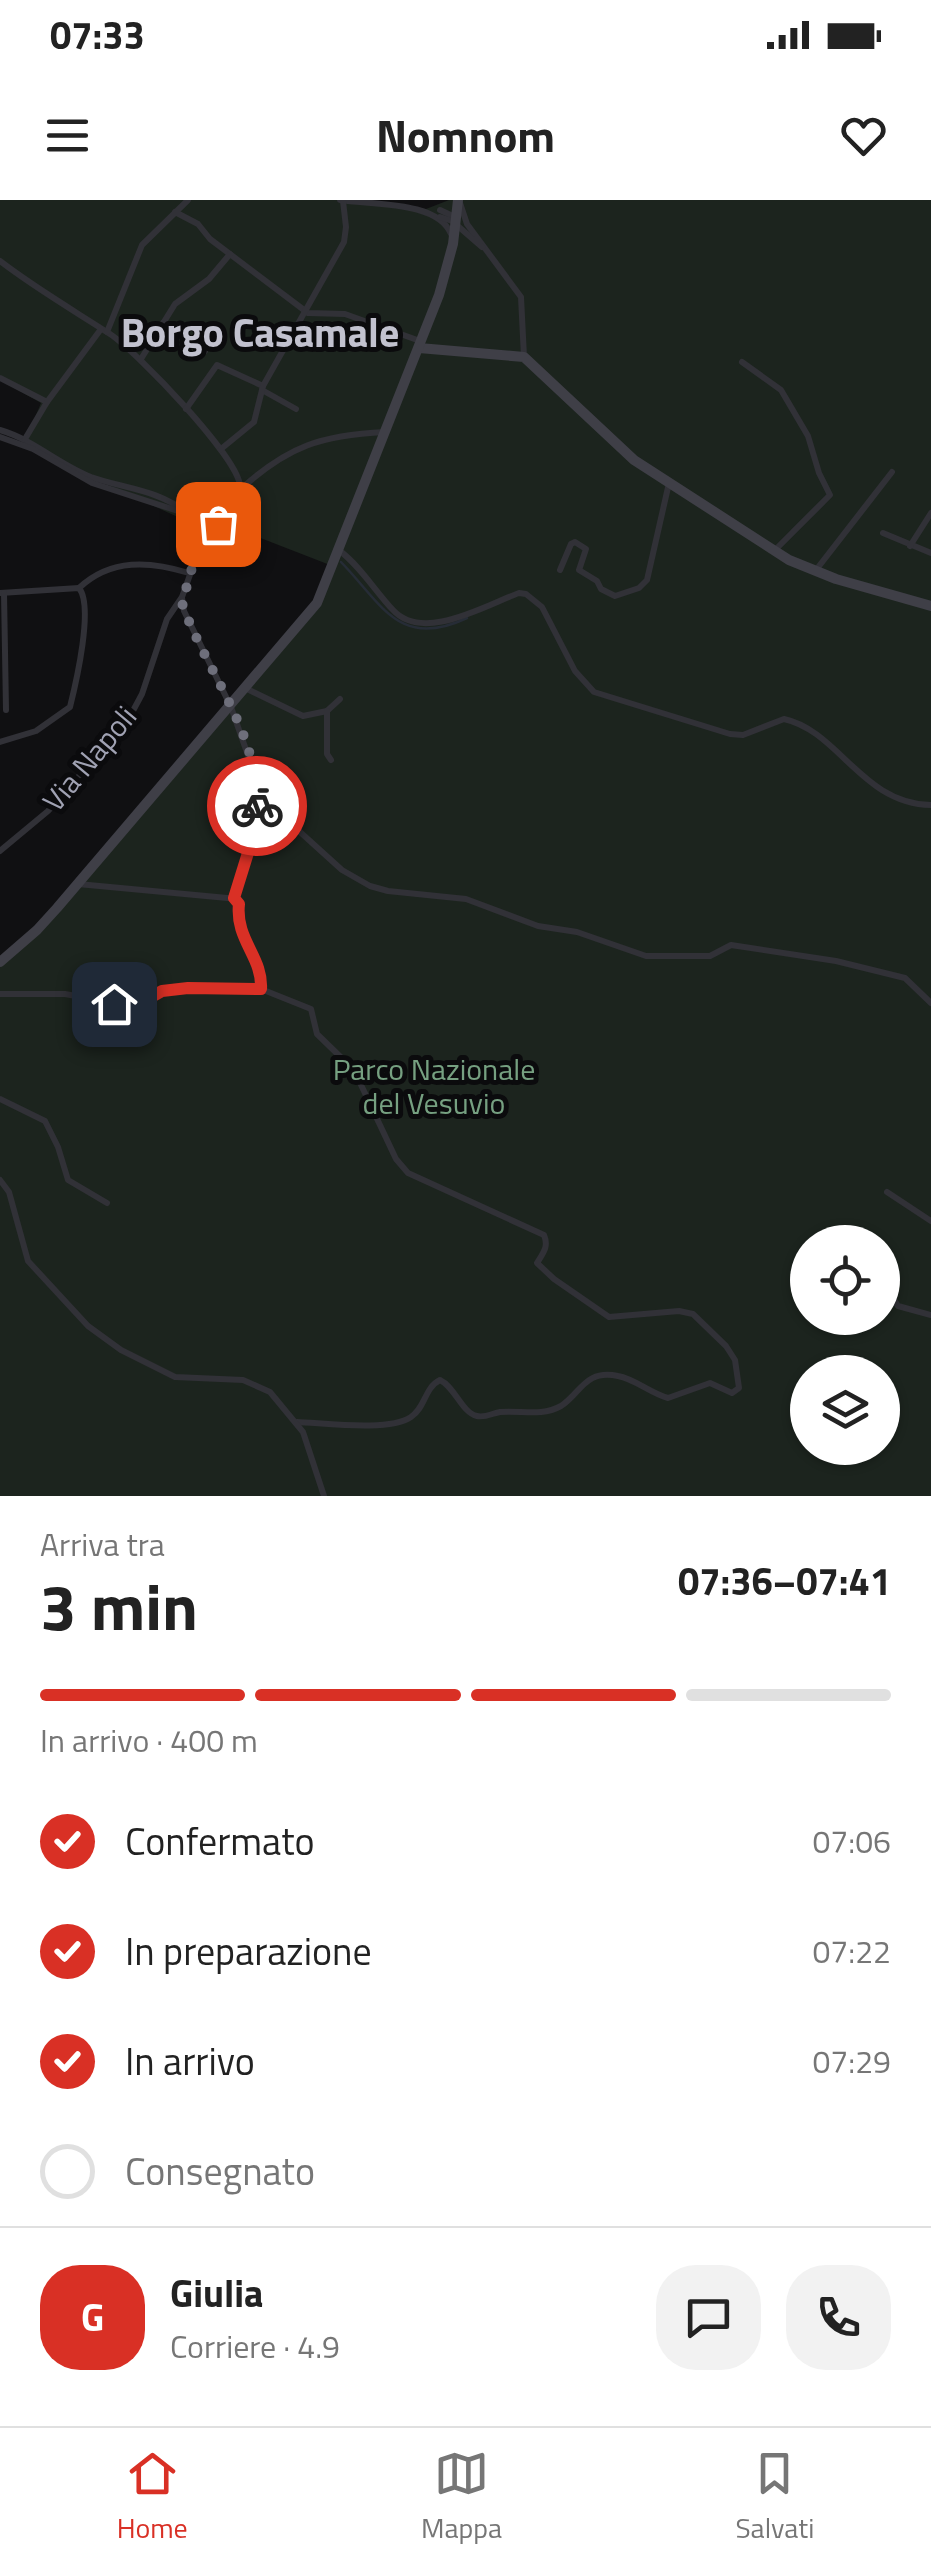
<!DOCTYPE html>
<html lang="it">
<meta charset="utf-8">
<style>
:root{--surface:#fff;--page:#f2f2f2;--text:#222;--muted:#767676;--line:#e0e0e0;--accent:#d93025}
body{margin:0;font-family:"Titillium Web",sans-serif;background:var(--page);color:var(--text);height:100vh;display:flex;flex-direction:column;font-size:38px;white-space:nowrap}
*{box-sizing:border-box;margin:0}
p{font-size:32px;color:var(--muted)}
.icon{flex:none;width:55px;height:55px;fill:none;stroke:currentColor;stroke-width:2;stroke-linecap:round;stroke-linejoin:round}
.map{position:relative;height:1296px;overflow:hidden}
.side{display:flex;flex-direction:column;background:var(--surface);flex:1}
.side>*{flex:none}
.tools{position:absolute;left:790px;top:1025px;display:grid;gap:20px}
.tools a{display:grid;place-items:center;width:110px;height:110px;border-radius:50%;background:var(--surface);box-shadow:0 2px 8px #0004;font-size:50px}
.pin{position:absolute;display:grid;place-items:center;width:85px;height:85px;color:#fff;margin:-42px;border-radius:20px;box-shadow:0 5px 15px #0006}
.courier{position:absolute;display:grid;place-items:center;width:100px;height:100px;margin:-50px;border:8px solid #d93025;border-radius:50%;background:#fff;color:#222;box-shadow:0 2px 12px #0007}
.headline em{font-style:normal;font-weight:700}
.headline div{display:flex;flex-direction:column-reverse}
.headline{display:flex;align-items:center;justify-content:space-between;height:170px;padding:0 40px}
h1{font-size:65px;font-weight:700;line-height:75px}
.bar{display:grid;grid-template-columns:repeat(4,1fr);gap:15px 10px;align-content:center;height:120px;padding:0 40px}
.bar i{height:12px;border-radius:8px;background:var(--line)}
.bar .active{background:var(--accent)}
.bar p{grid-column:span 4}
.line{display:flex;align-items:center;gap:25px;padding:0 40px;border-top:2px solid var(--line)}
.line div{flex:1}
.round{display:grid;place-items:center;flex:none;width:105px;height:105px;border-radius:40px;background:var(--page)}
ol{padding:0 40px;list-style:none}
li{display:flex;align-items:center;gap:30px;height:110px}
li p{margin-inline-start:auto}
li .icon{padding:10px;border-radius:50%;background:var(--accent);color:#fff;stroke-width:4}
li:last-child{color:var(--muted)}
li i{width:55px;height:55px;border:5px solid var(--line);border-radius:50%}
.status{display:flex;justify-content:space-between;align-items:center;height:70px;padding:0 50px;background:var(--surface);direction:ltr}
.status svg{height:28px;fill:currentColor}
header{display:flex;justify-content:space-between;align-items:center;height:130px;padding:0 40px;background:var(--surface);font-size:45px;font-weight:700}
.tab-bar{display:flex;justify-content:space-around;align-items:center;height:140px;border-top:2px solid var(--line);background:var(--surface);font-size:28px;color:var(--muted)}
.tab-bar a{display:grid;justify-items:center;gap:5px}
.tab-bar .active{color:var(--accent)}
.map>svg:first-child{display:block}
.green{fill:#1c241e;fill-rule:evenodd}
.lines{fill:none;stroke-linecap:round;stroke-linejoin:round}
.stream{stroke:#262c36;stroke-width:2.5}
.street{stroke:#313137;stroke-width:6}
.secondary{stroke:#3f3f47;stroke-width:10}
.done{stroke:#6e6f7b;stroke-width:10;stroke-dasharray:0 18}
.route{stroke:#d93025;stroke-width:12}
.labels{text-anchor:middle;stroke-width:10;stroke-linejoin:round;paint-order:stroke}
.street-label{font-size:30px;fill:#a0a2b3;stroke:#0b0b0d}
.park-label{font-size:30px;fill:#76a081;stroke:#0b0b0d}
.district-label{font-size:40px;font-weight:bold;fill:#c2c2cf;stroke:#0b0b0d}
</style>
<div class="status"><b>07:33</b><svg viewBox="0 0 49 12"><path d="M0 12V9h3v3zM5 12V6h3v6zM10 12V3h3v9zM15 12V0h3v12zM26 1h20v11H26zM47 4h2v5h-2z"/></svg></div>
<header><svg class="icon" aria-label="menu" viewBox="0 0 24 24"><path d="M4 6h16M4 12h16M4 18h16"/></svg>Nomnom<svg class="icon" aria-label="heart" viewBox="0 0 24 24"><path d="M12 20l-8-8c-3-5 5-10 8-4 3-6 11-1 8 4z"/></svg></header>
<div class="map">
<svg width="931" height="1296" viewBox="0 0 931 1296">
<rect width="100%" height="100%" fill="#101012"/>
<path class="green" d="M0,0H361L426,9L449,0H931V1296H0V759L41,724L314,403L330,365L227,325L214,332L193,324L23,246L41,203L0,180ZM808,1042H882V1118H808ZM808,1172H882V1248H808Z"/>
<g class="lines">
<path class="stream" d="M341,362C382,404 399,450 467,418"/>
<g class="street">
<path d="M340,0C373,5 438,1 451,34"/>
<path d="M460,3L467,24L521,97L524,157"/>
<path d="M440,10L457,18"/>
<path d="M175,12L198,24L210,39L308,113L345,114L420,141"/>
<path d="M440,17L452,21L482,47"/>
<path d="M0,61C35,88 73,110 110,134C137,152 238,257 240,286C241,296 236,307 234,317L218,324"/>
<path d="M163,123L205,151"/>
<path d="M107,132L142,45L188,0"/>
<path d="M141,159L175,104L209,79L230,54"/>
<path d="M742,162L781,190L808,236L819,273L830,295L775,350"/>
<path d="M0,178L47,202"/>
<path d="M262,190L296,209"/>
<path d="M186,209L217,165L263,186"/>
<path d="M0,230C34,240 58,264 91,277C121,288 161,290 186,313"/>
<path d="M0,237L33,249L92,283L218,324"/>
<path d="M25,239L47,202L101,129"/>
<path d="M221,249L254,222L263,186L344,42L346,27L343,1"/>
<path d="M241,289C288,246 322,235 385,232"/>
<path d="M883,333L931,353"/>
<path d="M910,346L931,313"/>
<path d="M340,351C361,367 375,391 393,410C423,443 486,405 519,393L526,394L542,407L575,471L594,492L730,534L743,535L784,519C839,531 862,604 931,605"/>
<path d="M560,370L571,344L575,342L586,349L579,370L597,381L601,389L615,396L639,388L647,380L669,283"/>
<path d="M816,370L892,272"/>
<path d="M79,388C111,358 150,361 189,373"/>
<path d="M0,393L79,388C94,406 76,483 70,507L36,531L0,542"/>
<path d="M4,393L6,510"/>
<path d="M182,398L184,411L231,507L257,581L256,627L234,698"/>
<path d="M247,489L303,516L327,511L340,499"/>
<path d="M327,511V554L331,560"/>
<path d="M257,620L289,622L342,670L370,686L388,691L466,699L538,726L577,732L646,756H710L731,745L836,761L905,778L931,803"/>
<path d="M0,651L48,611L127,522L142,494L167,419L182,397L196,358L216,334L218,324"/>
<path d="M261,789L311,809L317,834L354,870L396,959L408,973L544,1035C549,1047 543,1053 537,1063L554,1079L609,1117L679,1111L693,1114L726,1146L735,1160L739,1188L732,1193L710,1183L668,1198C650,1193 635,1179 618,1176C585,1169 581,1193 561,1206C541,1217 521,1210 500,1212C493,1213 485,1218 477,1216C462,1213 455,1187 440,1180C424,1188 426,1207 411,1217C389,1232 325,1223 297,1222"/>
<path d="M0,794H65L125,805H137L161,791L188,787L261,789L260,777L238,725V699L78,684"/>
<path d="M0,899L45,921L58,947L68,980L107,1003"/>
<path d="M0,980L9,992L28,1061L88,1126L121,1150L175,1177L243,1180L270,1192L303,1232L324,1296"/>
<path d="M887,992L931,1021"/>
<path d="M882,1082L898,1106L931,1115"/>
</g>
<g class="secondary">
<path d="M419,148L524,157L634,260L789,360L836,379L931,406"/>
<path d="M0,762L37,730L57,708L317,403L439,95L453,44L458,0"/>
</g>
</g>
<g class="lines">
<path class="done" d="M218,324L216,334L192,368L182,403C205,470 259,532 257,606"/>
<path class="route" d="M114,804L137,805L162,791L188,788L261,789C263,757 235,740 239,704L234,698L256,627L257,606"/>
</g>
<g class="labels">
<g class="street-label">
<text transform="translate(90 559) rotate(-50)" y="10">Via Napoli</text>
</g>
<g class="park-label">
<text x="434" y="880">Parco Nazionale<tspan x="434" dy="34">del Vesuvio</tspan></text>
</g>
<g class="district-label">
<text x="260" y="147">Borgo Casamale</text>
</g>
</g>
</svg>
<div class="tools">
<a><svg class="icon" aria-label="locate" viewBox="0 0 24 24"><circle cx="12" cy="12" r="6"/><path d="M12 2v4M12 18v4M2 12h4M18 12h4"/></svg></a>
<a><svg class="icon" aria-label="layers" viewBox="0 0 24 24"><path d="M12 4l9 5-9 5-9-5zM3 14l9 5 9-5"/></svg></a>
</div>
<div class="pin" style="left:218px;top:324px;background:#ea580c"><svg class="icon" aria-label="bag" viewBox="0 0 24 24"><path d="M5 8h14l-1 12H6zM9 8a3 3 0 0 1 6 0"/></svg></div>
<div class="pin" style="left:114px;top:804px;background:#1f2937"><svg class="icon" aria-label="home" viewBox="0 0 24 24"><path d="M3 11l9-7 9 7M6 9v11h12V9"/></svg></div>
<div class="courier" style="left:257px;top:606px"><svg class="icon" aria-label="bike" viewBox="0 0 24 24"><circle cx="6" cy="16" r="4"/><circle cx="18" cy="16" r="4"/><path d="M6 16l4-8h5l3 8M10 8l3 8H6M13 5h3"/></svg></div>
</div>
<section class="side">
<div class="headline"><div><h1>3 min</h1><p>Arriva tra</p></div><em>07:36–07:41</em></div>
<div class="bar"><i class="active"></i><i class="active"></i><i class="active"></i><i></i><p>In arrivo · 400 m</p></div>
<ol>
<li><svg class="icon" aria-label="check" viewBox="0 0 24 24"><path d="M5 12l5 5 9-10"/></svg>Confermato<p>07:06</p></li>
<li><svg class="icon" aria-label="check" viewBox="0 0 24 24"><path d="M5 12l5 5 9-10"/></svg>In preparazione<p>07:22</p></li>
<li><svg class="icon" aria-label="check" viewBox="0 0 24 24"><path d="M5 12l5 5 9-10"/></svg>In arrivo<p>07:29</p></li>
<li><i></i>Consegnato</li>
</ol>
<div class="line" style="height:180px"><b class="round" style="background:var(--accent);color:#fff">G</b><div><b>Giulia</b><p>Corriere · 4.9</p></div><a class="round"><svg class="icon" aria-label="chat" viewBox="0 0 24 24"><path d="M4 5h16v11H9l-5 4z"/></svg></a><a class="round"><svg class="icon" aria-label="phone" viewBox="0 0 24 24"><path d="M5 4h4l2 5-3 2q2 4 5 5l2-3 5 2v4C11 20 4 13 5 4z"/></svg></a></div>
</section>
<nav class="tab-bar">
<a class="active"><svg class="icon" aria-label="home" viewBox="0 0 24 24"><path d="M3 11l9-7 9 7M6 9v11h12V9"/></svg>Home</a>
<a><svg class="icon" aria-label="map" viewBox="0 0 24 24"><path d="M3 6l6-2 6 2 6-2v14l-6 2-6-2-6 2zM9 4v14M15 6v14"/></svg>Mappa</a>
<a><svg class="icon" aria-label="saved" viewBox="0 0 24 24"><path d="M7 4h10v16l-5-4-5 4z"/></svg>Salvati</a>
</nav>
